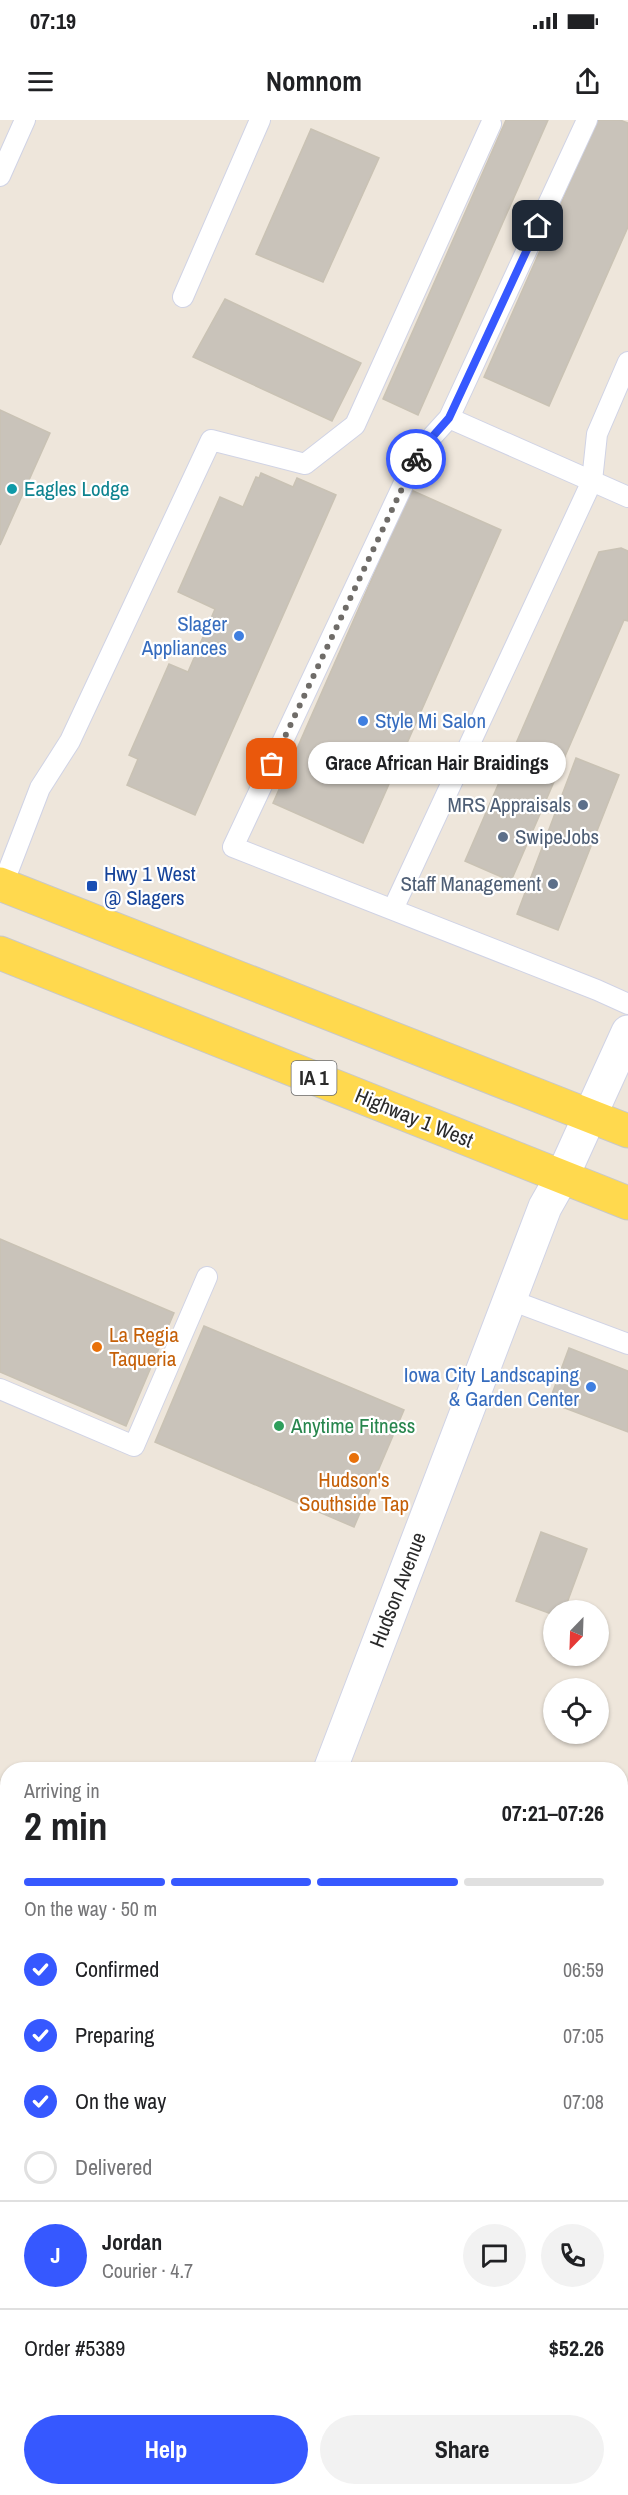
<!DOCTYPE html>
<meta charset="utf-8">
<style>
:root{--surface:#fff;--page:#f2f2f2;--text:#202124;--muted:#757577;--line:#e0e0e0;--accent:#3658ff}
body{margin:0;font-family:"Archivo Narrow",sans-serif;background:var(--page);color:var(--text);height:100vh;display:flex;flex-direction:column;font-size:22px;white-space:nowrap}
*{box-sizing:border-box;margin:0}
p{font-size:20px;color:var(--muted)}
.icon{flex:none;width:33px;height:33px;fill:none;stroke:currentColor;stroke-width:2;stroke-linecap:round;stroke-linejoin:round}
.map{position:relative;flex:1;overflow:hidden}
.details{position:absolute;left:0px;top:1642px;width:628px;height:734px;display:flex;flex-direction:column;background:var(--surface);border-radius:24px 24px 0 0;box-shadow:0 2px 4px #0004}
.details>*{flex:none}
.needle{width:39px;rotate:203deg}
.tools{position:absolute;left:543px;top:1480px;display:grid;gap:12px}
.tools a{display:grid;place-items:center;width:66px;height:66px;border-radius:50%;background:var(--surface);box-shadow:0 2px 4px #0004;font-size:30px}
.pin{position:absolute;display:grid;place-items:center;width:51px;height:51px;color:#fff;margin:-26px;border-radius:12px;box-shadow:0 3px 9px #0006}
.courier{position:absolute;display:grid;place-items:center;width:60px;height:60px;margin:-30px;border:4px solid #3658ff;border-radius:50%;background:#fff;color:#222;box-shadow:0 2px 8px #0007}
.bubble{position:absolute;height:42px;border-radius:21px;background:var(--surface);box-shadow:0 2px 4px #0004;font-size:20px;font-weight:700;line-height:42px;text-align:center}
.head em{font-style:normal;font-weight:700}
.head div{display:flex;flex-direction:column-reverse}
.head{display:flex;align-items:center;justify-content:space-between;height:102px;padding:0 24px}
h1{font-size:39px;font-weight:700;line-height:45px}
.bar{display:grid;grid-template-columns:repeat(4,1fr);gap:9px 6px;align-content:center;height:72px;padding:0 24px}
.bar i{height:8px;border-radius:4px;background:var(--line)}
.bar .active{background:var(--accent)}
.bar p{grid-column:span 4}
.line{display:flex;align-items:center;gap:15px;padding:0 24px;border-top:2px solid var(--line)}
.line div{flex:1}
.round{display:grid;place-items:center;flex:none;width:63px;height:63px;border-radius:32px;background:var(--page)}
ol{padding:0 24px;list-style:none}
li{display:flex;align-items:center;gap:18px;height:66px}
li p{margin-inline-start:auto}
li .icon{padding:6px;border-radius:50%;background:var(--accent);color:#fff;stroke-width:4}
li:last-child{color:var(--muted)}
li i{width:33px;height:33px;border:3px solid var(--line);border-radius:50%}
.action{display:flex;gap:12px;margin-top:auto;padding:12px 24px}
.action a{flex:1;height:69px;border-radius:36px;background:var(--accent);color:#fff;font-size:24px;font-weight:700;line-height:69px;text-align:center}
.action a+a{background:var(--page);color:var(--text)}
.status{display:flex;justify-content:space-between;align-items:center;height:42px;padding:0 30px;background:var(--surface);direction:ltr}
.status svg{height:16px;fill:currentColor}
header{display:flex;justify-content:space-between;align-items:center;height:78px;padding:0 24px;background:var(--surface);font-size:27px;font-weight:700}
.map>svg:first-child{display:block}
.building{fill:#c9c3ba;stroke:#c9c2b4;stroke-width:1.5}
.lines{fill:none;stroke-linecap:round;stroke-linejoin:round}
.service-casing{stroke:#d0d3e5;stroke-width:22}
.minor-casing{stroke:#d0d3e5;stroke-width:35}
.primary-casing{stroke:#c8c8c8;stroke-width:35}
.service{stroke:#fff;stroke-width:20}
.minor{stroke:#fff;stroke-width:33}
.primary{stroke:#ffd94e;stroke-width:33}
.done{stroke:#6f6c68;stroke-width:6;stroke-dasharray:0 10.8}
.route{stroke:#3658ff;stroke-width:8}
.culture-dot{fill:#0f9aa8;stroke:#fff;stroke-width:2}
.shop-dot{fill:#3f7fe0;stroke:#fff;stroke-width:2}
.service-dot{fill:#5c6f8a;stroke:#fff;stroke-width:2}
.transit-dot{fill:#1a4fb4;stroke:#fff;stroke-width:2}
.food-dot{fill:#e8710a;stroke:#fff;stroke-width:2}
.leisure-dot{fill:#2e9e5b;stroke:#fff;stroke-width:2}
.labels{text-anchor:middle;stroke-width:4.5;stroke-linejoin:round;paint-order:stroke}
.shield{fill:#fff;stroke:#6a6a6a;stroke-width:1.5}
.shield-label{font-size:20px;font-weight:bold;fill:#2a2a2a}
.culture-label{font-size:21px;fill:#0d838f;stroke:#fff;text-anchor:start}
.shop-label{font-size:21px;fill:#366cbe;stroke:#fff;text-anchor:end}
.service-label{font-size:21px;fill:#4e5e75;stroke:#fff;text-anchor:end}
.transit-label{font-size:21px;fill:#164399;stroke:#fff;text-anchor:start}
.street-label{font-size:21px;fill:#2a2a2a;stroke:#fff}
.food-label{font-size:21px;fill:#c56008;stroke:#fff;text-anchor:start}
.leisure-label{font-size:21px;fill:#27864d;stroke:#fff;text-anchor:start}
</style>
<div class="status"><b>07:19</b><svg viewBox="0 0 49 12"><path d="M0 12V9h3v3zM5 12V6h3v6zM10 12V3h3v9zM15 12V0h3v12zM26 1h20v11H26zM47 4h2v5h-2z"/></svg></div>
<header><svg class="icon" aria-label="menu" viewBox="0 0 24 24"><path d="M4 6h16M4 12h16M4 18h16"/></svg>Nomnom<svg class="icon" aria-label="share" viewBox="0 0 24 24"><path d="M12 15V3M7 8l5-5 5 5M5 13v7h14v-7"/></svg></header>
<div class="map">
<svg width="628" height="2375" viewBox="0 0 628 2375">
<rect width="100%" height="100%" fill="#eee6db"/>
<g class="building">
<path d="M506,0H548L418,295L383,279Z"/>
<path d="M598,0H620L628,3V107L549,286L484,257Z"/>
<path d="M311,9L379,38L323,162L256,134Z"/>
<path d="M225,179L361,243L332,301L193,237Z"/>
<path d="M0,290L50,313L0,425Z"/>
<path d="M261,353L293,367L297,358L336,375L195,695L127,665L138,639L129,635L169,544L188,552L215,489L178,472L220,377L243,387L256,357L259,358Z"/>
<path d="M411,370L501,410L363,723L273,683Z"/>
<path d="M621,428L628,431V501L624,500L511,761L465,741L599,432Z"/>
<path d="M576,638L619,655L558,810L517,794Z"/>
<path d="M0,1119L174,1193L126,1306L0,1252Z"/>
<path d="M204,1206L404,1290L354,1407L155,1322Z"/>
<path d="M569,1228L628,1251V1312L549,1282Z"/>
<path d="M541,1412L587,1429L564,1491H554V1495L516,1481Z"/>
<path d="M621,1893L628,1896V1960L621,1957Z"/>
</g>
<g class="lines">
<defs>
<g id="service">
<path d="M587,0L449,298L419,331L233,727L597,870L628,884"/>
<path d="M0,56L25,0"/>
<path d="M183,177L260,0"/>
<path d="M449,298L628,377"/>
<path d="M0,772L40,668L70,621L211,320L305,344L355,305L491,4"/>
<path d="M393,789L592,361L597,314L628,242"/>
<path d="M508,1179L628,1224"/>
<path d="M0,1269L134,1326L207,1157"/>
</g>
<g id="minor">
<path d="M330,1650L545,1087L562,1057L628,912"/>
<path d="M621,2293L628,2275"/>
<path d="M53,2375L55,2368"/>
<path d="M590,2375L592,2368"/>
</g>
<g id="primary">
<path d="M0,764L628,1011"/>
<path d="M0,833L628,1083"/>
</g>
</defs>
<use href="#service" class="service-casing"/>
<use href="#minor" class="minor-casing"/>
<use href="#primary" class="primary-casing"/>
<use href="#service" class="service"/>
<use href="#minor" class="minor"/>
<use href="#primary" class="primary"/>
</g>
<g class="lines">
<path class="done" d="M272,644L416,339"/>
<path class="route" d="M416,339L419,332L449,298L538,106"/>
</g>
<circle class="culture-dot" cx="12" cy="369" r="6"/>
<g class="shop-dot">
<circle cx="239" cy="516" r="6"/>
<circle cx="363" cy="601" r="6"/>
<circle cx="591" cy="1267" r="6"/>
</g>
<g class="service-dot">
<circle cx="583" cy="685" r="6"/>
<circle cx="503" cy="717" r="6"/>
<circle cx="553" cy="764" r="6"/>
</g>
<rect class="transit-dot" x="86" y="760" width="12" height="12" rx="3"/>
<g class="food-dot">
<circle cx="97" cy="1227" r="6"/>
<circle cx="354" cy="1338" r="6"/>
</g>
<circle class="leisure-dot" cx="279" cy="1306" r="6"/>
<g class="labels">
<rect class="shield" x="291.5" y="941" width="45" height="34" rx="4.5"/>
<g class="shield-label">
<text x="314" y="965">IA 1</text>
</g>
<g class="culture-label">
<text x="24" y="376">Eagles Lodge</text>
</g>
<g class="shop-label">
<text x="227" y="511">Slager<tspan x="227" dy="24">Appliances</tspan></text>
<text x="375" y="608" text-anchor="start">Style Mi Salon</text>
<text x="579" y="1262">Iowa City Landscaping<tspan x="579" dy="24">&amp; Garden Center</tspan></text>
</g>
<g class="service-label">
<text x="571" y="692">MRS Appraisals</text>
<text x="515" y="724" text-anchor="start">SwipeJobs</text>
<text x="541" y="771">Staff Management</text>
</g>
<g class="transit-label">
<text x="104" y="761">Hwy 1 West<tspan x="104" dy="24">@ Slagers</tspan></text>
</g>
<g class="street-label">
<text transform="translate(414 998) rotate(22)" y="7">Highway 1 West</text>
<text transform="translate(398 1470) rotate(-69)" y="7">Hudson Avenue</text>
</g>
<g class="food-label">
<text x="109" y="1222">La Regia<tspan x="109" dy="24">Taqueria</tspan></text>
<text x="354" y="1367" text-anchor="middle">Hudson's<tspan x="354" dy="24">Southside Tap</tspan></text>
</g>
<g class="leisure-label">
<text x="291" y="1313">Anytime Fitness</text>
</g>
</g>
</svg>
<div class="tools">
<a><svg class="needle" viewBox="-14 -14 28 28"><path d="M0-13l5 13h-10z" fill="#e53935"/><path d="M0 13l5-13h-10z" fill="#757577"/></svg></a>
<a><svg class="icon" aria-label="locate" viewBox="0 0 24 24"><circle cx="12" cy="12" r="6"/><path d="M12 2v4M12 18v4M2 12h4M18 12h4"/></svg></a>
</div>
<div class="pin" style="left:272px;top:644px;background:#ea580c"><svg class="icon" aria-label="bag" viewBox="0 0 24 24"><path d="M5 8h14l-1 12H6zM9 8a3 3 0 0 1 6 0"/></svg></div>
<div class="pin" style="left:538px;top:106px;background:#1f2937"><svg class="icon" aria-label="home" viewBox="0 0 24 24"><path d="M3 11l9-7 9 7M6 9v11h12V9"/></svg></div>
<div class="courier" style="left:416px;top:339px"><svg class="icon" aria-label="bike" viewBox="0 0 24 24"><circle cx="6" cy="16" r="4"/><circle cx="18" cy="16" r="4"/><path d="M6 16l4-8h5l3 8M10 8l3 8H6M13 5h3"/></svg></div>
<div class="bubble" style="left:308px;top:622px;width:258px">Grace African Hair Braidings</div>
<section class="details">
<div class="head"><div><h1>2 min</h1><p>Arriving in</p></div><em>07:21–07:26</em></div>
<div class="bar"><i class="active"></i><i class="active"></i><i class="active"></i><i></i><p>On the way · 50 m</p></div>
<ol>
<li><svg class="icon" aria-label="check" viewBox="0 0 24 24"><path d="M5 12l5 5 9-10"/></svg>Confirmed<p>06:59</p></li>
<li><svg class="icon" aria-label="check" viewBox="0 0 24 24"><path d="M5 12l5 5 9-10"/></svg>Preparing<p>07:05</p></li>
<li><svg class="icon" aria-label="check" viewBox="0 0 24 24"><path d="M5 12l5 5 9-10"/></svg>On the way<p>07:08</p></li>
<li><i></i>Delivered</li>
</ol>
<div class="line" style="height:108px"><b class="round" style="background:var(--accent);color:#fff">J</b><div><b>Jordan</b><p>Courier · 4.7</p></div><a class="round"><svg class="icon" aria-label="chat" viewBox="0 0 24 24"><path d="M4 5h16v11H9l-5 4z"/></svg></a><a class="round"><svg class="icon" aria-label="phone" viewBox="0 0 24 24"><path d="M5 4h4l2 5-3 2q2 4 5 5l2-3 5 2v4C11 20 4 13 5 4z"/></svg></a></div>
<div class="line" style="height:78px"><div>Order #5389</div><b>$52.26</b></div>
<div class="action"><a>Help</a><a>Share</a></div>
</section>
</div>
